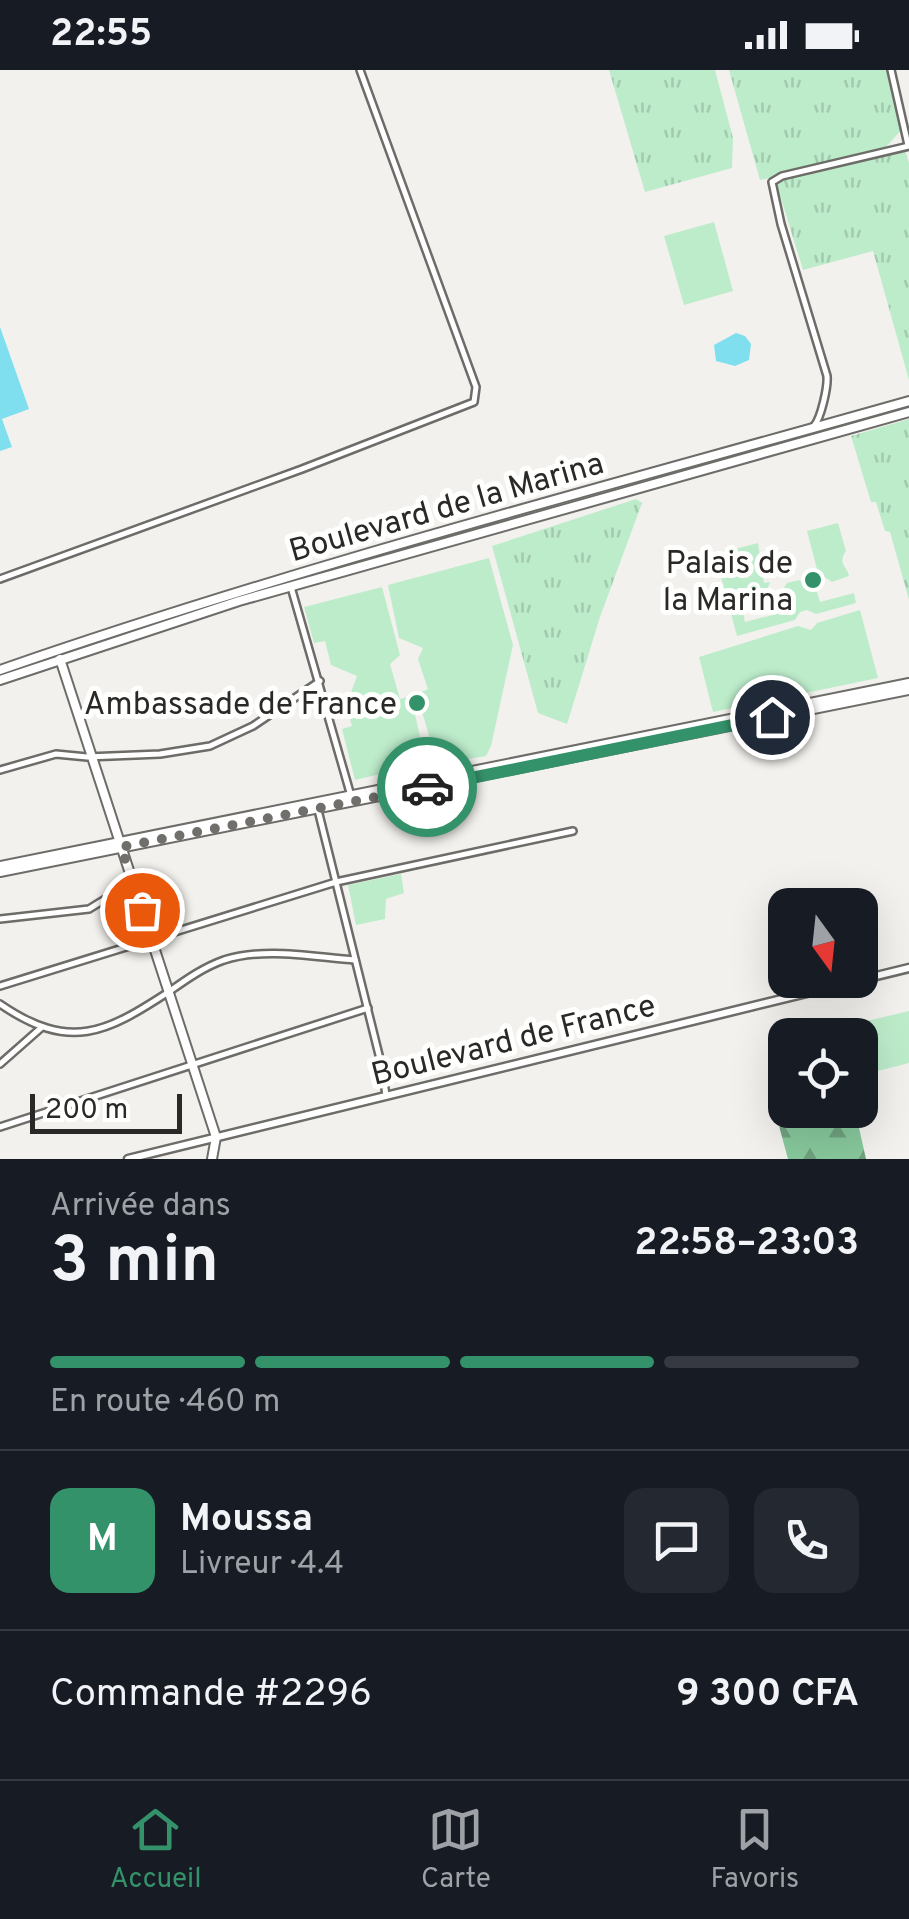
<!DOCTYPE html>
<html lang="fr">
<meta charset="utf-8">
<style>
:root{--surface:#171b24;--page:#242831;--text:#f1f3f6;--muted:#9ea1a6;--line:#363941;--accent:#34926a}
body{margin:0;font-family:Overpass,sans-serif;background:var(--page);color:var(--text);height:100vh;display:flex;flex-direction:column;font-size:38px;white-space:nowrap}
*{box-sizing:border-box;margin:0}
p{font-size:32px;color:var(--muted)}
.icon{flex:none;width:55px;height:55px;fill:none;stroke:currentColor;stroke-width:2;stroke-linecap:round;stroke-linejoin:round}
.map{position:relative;height:1089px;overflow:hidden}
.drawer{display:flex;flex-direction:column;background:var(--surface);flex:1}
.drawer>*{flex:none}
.needle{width:65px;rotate:165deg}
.controls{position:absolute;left:768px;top:818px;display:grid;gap:20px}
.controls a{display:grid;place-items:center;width:110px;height:110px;border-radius:20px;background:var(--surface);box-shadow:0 10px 40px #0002;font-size:50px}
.scale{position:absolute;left:30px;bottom:25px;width:152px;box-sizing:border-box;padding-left:10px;border:5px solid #2a2927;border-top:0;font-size:28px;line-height:35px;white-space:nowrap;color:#2a2927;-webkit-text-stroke:8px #fffffe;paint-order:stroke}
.pin{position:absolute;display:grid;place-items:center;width:85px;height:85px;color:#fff;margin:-42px;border:5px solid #fff;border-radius:50%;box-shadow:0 2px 10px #0007}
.courier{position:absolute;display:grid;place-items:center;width:100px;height:100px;margin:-50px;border:8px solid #34926a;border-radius:50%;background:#fff;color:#222;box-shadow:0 2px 12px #0007}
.headline em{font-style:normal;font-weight:700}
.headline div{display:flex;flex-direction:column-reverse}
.headline{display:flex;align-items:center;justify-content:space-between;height:170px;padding:0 50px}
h1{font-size:65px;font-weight:700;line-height:75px}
.bar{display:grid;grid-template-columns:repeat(4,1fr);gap:15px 10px;align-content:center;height:120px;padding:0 50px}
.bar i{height:12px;border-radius:8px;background:var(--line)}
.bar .current{background:var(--accent)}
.bar p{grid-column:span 4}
.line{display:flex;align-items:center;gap:25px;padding:0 50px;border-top:2px solid var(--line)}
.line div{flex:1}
.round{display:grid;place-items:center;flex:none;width:105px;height:105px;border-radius:20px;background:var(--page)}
.status{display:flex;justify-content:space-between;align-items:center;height:70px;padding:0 50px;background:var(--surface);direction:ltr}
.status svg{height:28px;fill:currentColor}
.tabs{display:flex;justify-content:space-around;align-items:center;height:140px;border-top:2px solid var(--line);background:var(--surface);font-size:28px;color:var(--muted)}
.tabs a{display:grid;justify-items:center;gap:5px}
.tabs .current{color:var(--accent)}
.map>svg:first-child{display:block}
.grass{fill:url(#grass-tufts)}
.forest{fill:url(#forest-firs)}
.garden{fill:#bdeccb}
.water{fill:#80dfee}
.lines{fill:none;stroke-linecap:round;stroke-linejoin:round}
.street-casing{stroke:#6d6c68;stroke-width:10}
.secondary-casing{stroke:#6d6c68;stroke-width:11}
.primary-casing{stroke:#6d6c68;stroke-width:12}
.street{stroke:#fff;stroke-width:5}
.secondary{stroke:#fff;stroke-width:6}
.primary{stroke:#fff;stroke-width:8}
.done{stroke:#706f6c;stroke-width:10;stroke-dasharray:0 18}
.route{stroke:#34926a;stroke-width:12}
.poi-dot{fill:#34926a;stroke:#fffffe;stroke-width:4}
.labels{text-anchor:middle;stroke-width:10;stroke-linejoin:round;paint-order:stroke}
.street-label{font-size:32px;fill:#2a2927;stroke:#fffffe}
.poi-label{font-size:32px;fill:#2a2927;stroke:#fffffe;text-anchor:end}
</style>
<div class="status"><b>22:55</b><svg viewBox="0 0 49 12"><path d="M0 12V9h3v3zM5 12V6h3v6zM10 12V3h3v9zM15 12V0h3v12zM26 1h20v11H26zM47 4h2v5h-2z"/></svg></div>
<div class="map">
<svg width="909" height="1089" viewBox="0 0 909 1089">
<defs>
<pattern id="grass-tufts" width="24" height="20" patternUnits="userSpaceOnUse" patternTransform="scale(2.5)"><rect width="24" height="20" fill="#bdeccb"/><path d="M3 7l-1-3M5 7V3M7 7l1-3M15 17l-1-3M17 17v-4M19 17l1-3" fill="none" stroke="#a3caae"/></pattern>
<pattern id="forest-firs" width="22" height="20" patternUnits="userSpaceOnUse" patternTransform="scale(2.5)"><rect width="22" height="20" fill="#87c89c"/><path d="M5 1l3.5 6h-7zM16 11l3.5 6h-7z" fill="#6fa27f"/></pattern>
</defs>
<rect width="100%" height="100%" fill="#f3f1ed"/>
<g class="grass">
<path d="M609,0H715L733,68L732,98L645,122Z"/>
<path d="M729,0H895L904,42L903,58L879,85L905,80L909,93V310L873,181L803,200L776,112L876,86L760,110Z"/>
<path d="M909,349V530L890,462L885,461L876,432H871L851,366Z"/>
<path d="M636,429L642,433L600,547L567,654L538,643L492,476Z"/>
</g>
<path class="forest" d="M807,1040H855L866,1089H788L779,1056L804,1048Z"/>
<g class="garden">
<path d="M714,152L733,221L684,235L664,166Z"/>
<path d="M838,453L846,481C837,494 848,497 849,506L832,512L818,503L807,461Z"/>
<path d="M758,473L764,513L770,512L763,529L741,535L745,552L780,543L777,529L787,513L799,510L817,522L820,532L854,523L856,533L816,544L807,540L800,542L795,550L737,566L715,484Z"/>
<path d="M489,488L513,575L491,676L486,686L437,694L417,624L428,619L418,589L423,578L399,568L388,515Z"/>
<path d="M382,517L400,585L390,594L400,629L411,626L425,690L414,696L355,710L342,659L352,656L347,639L335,638L330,623L350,625L357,606L331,595L325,571L314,573L304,537Z"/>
<path d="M860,540L878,608L713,642L699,587L798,556L811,560L817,553Z"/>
<path d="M401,804L404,823L386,829L385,849L356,855L348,815Z"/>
<path d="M909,941V993L862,1005L860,965H852L850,955Z"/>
</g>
<g class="water">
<path d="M0,257L29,339L2,349L12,377L0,381Z"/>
<path d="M736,263L745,266L751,274L749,290L735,296L716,291L714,275Z"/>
</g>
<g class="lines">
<defs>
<g id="street">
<path d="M891,0L908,75"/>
<path d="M814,356C821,348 828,317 827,306L781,154L772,112L782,106L909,76"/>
<path d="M0,509L302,399L474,332L476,317L360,0"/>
<path d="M291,517L351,726"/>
<path d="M0,700L56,684L87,687L160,684L210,676L253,656L320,611"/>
<path d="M317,736L381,993L386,1025"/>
<path d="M0,849L89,839L133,812"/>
<path d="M0,916L336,812L573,761"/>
<path d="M0,934C70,982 106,963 170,921C187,909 204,897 224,890C265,877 313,887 355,890"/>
<path d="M0,994L42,957"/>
<path d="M0,1057L368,938"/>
</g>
<path id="secondary" d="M128,1089L909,898"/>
<g id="primary">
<path d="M60,589L216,1067L212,1089"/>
<path d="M0,600C299,496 605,417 909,331"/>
<path d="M0,610L239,531L909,342"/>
<path d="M0,796L909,613"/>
<path d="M0,802L909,620"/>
</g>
</defs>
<use href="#street" class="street-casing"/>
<use href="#secondary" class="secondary-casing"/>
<use href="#primary" class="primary-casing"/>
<use href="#street" class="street"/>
<use href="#secondary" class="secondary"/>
<use href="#primary" class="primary"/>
</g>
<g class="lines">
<path class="done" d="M142,840L121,777L427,717"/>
<path class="route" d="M427,717L772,647"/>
</g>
<g class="poi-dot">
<circle cx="813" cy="510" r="10"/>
<circle cx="417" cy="633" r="10"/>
</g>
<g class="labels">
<g class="street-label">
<text transform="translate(446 436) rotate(-16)" y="11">Boulevard de la Marina</text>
<text transform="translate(513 969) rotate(-14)" y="11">Boulevard de France</text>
</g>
<g class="poi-label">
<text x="793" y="503">Palais de<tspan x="793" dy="37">la Marina</tspan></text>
<text x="397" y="644">Ambassade de France</text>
</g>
</g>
</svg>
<div class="controls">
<a><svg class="needle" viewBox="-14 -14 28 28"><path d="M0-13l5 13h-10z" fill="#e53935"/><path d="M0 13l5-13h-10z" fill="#9ea1a6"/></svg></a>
<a><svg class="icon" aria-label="locate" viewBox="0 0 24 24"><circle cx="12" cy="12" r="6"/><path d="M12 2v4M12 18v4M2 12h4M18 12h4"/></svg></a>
</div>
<div class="scale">200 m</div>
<div class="pin" style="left:142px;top:840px;background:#ea580c"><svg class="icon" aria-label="bag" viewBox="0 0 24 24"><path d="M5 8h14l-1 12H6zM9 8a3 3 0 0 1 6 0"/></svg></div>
<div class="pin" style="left:772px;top:647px;background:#1f2937"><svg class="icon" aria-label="home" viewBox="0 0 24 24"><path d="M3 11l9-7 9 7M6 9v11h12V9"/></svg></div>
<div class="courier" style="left:427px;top:717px"><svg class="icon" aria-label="car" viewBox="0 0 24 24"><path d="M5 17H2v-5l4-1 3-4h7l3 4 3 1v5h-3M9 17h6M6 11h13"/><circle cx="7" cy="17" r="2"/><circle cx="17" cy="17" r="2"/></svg></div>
</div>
<section class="drawer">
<div class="headline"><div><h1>3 min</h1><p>Arrivée dans</p></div><em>22:58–23:03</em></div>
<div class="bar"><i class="current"></i><i class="current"></i><i class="current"></i><i></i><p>En route · 460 m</p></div>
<div class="line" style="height:180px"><b class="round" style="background:var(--accent);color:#fff">M</b><div><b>Moussa</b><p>Livreur · 4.4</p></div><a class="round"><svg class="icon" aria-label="chat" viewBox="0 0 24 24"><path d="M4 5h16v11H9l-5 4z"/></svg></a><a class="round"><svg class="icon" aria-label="phone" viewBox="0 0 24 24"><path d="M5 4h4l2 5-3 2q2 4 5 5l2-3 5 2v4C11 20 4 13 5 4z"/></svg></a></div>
<div class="line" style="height:130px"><div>Commande #2296</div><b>9 300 CFA</b></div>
</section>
<nav class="tabs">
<a class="current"><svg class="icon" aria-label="home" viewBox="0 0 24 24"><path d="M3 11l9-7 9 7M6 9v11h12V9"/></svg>Accueil</a>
<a><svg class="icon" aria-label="map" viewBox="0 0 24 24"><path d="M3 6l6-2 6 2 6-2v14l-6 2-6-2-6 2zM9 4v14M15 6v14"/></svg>Carte</a>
<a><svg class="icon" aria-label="saved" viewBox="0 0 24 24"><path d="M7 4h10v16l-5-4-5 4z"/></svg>Favoris</a>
</nav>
